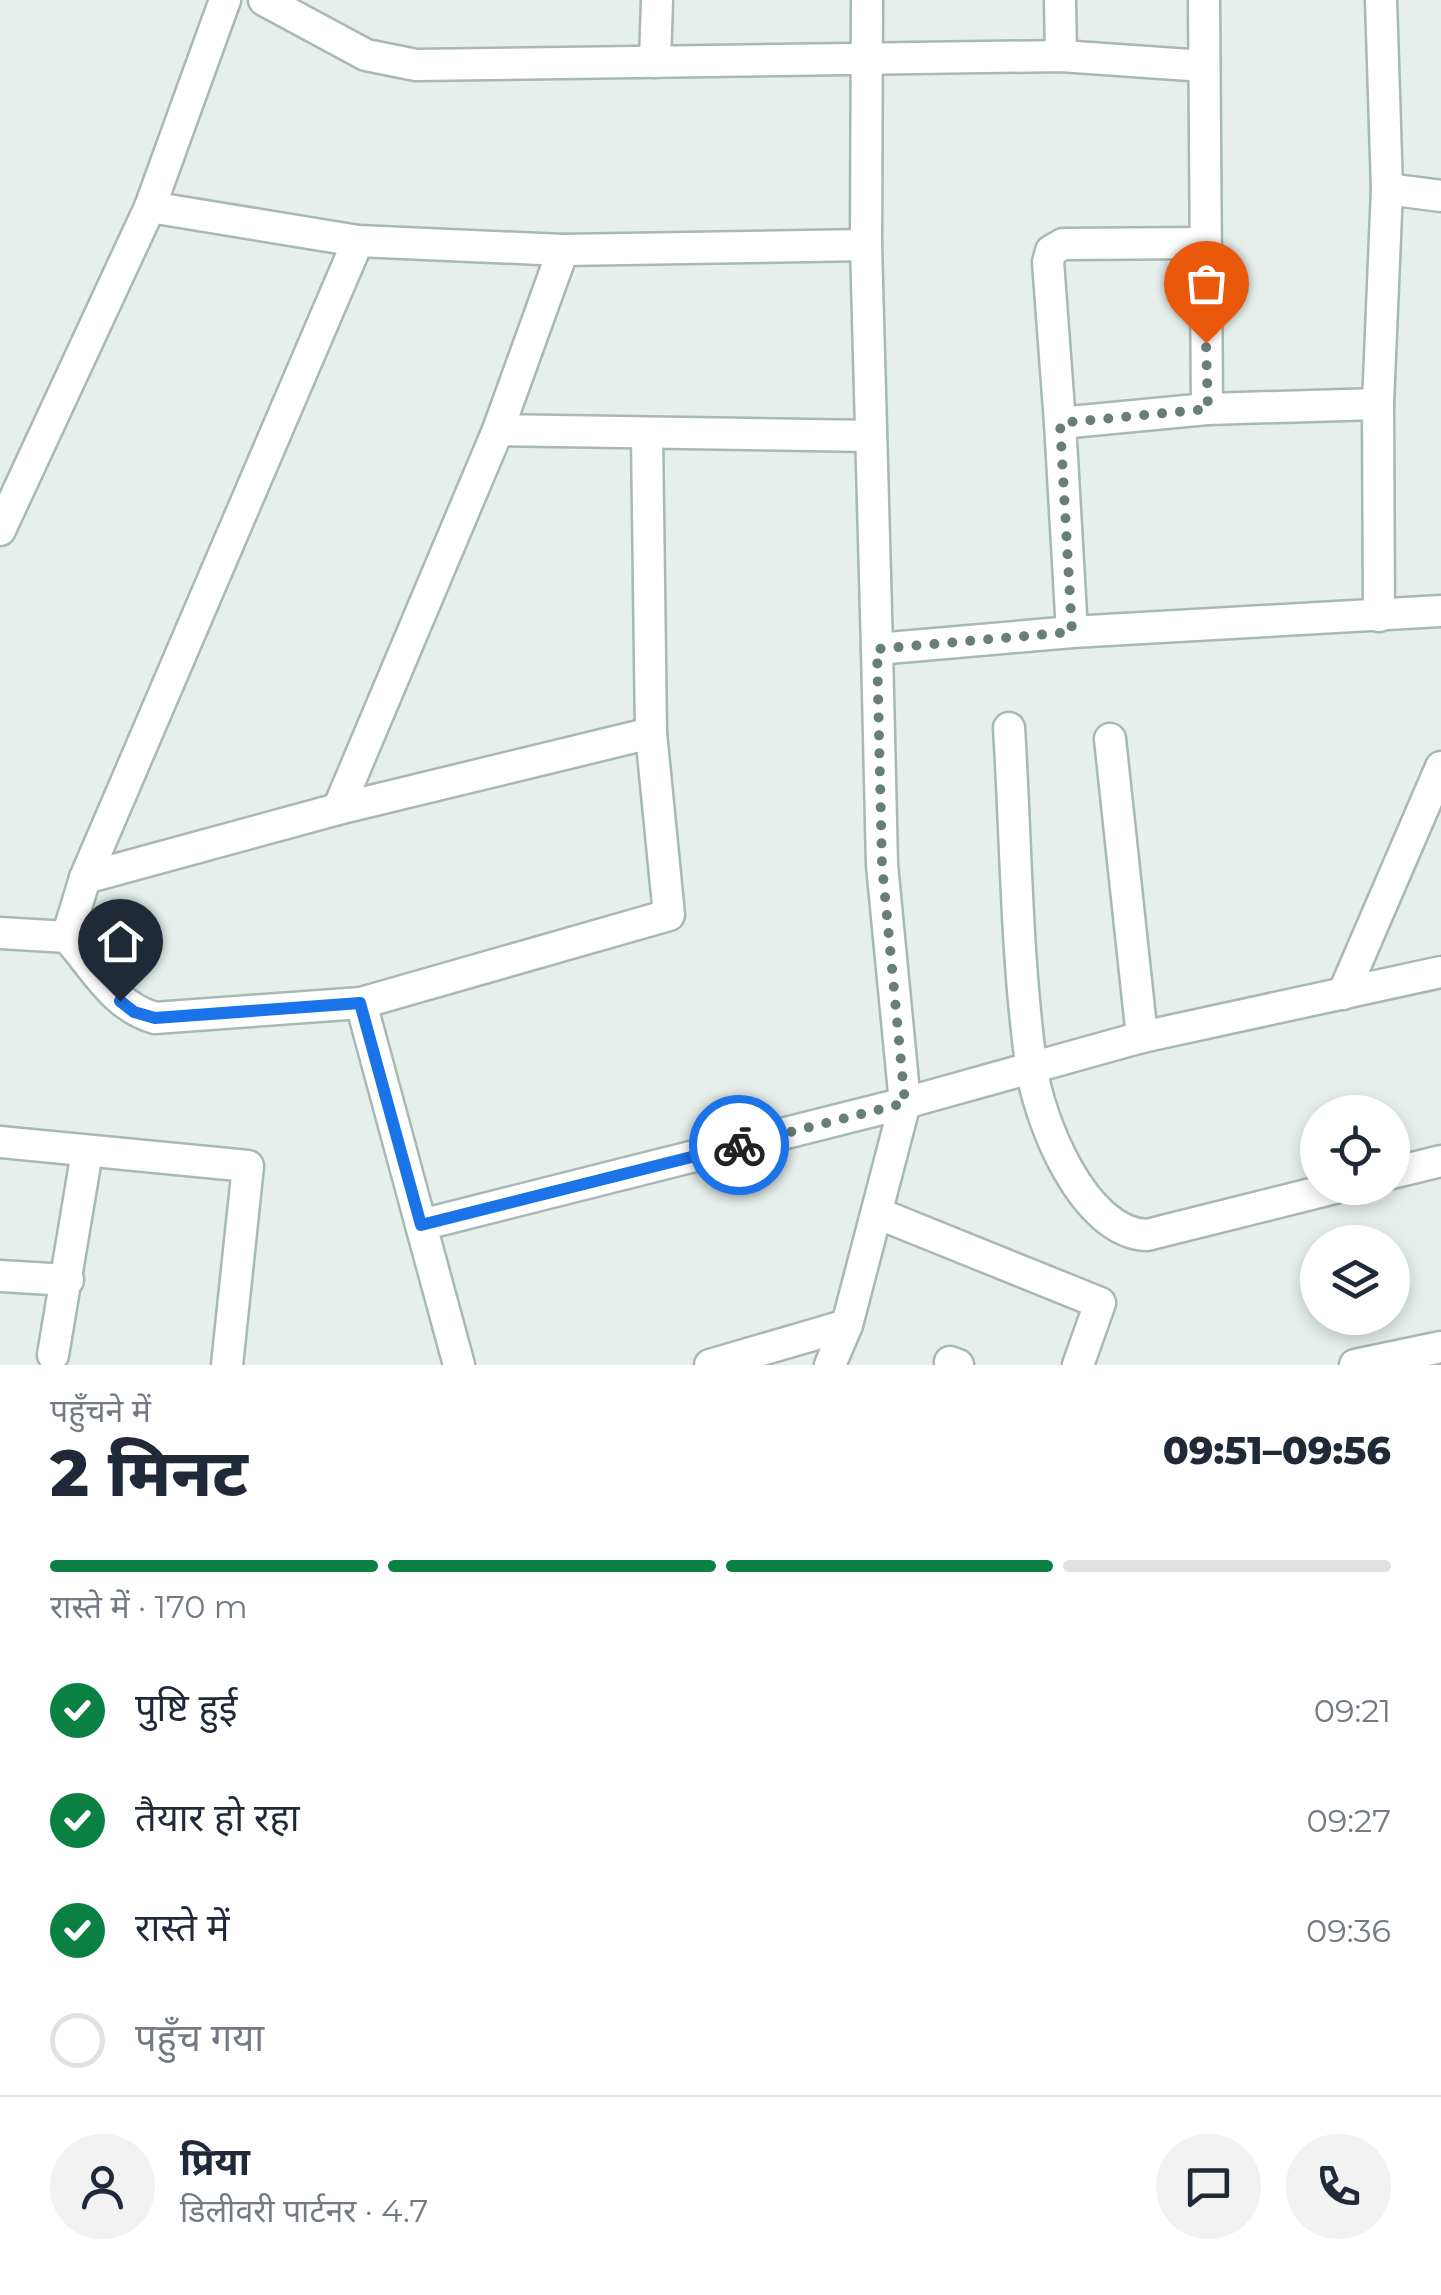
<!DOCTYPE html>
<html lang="hi">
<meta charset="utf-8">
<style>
:root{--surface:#fff;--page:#f2f2f3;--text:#1f2937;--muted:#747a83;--line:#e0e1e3;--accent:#0b8043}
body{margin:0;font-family:Montserrat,"Noto Sans Devanagari",sans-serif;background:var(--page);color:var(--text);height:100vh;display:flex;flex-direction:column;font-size:38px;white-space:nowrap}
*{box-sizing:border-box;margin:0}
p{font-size:32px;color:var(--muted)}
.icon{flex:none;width:55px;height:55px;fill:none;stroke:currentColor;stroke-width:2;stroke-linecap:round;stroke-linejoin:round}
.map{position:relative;height:1365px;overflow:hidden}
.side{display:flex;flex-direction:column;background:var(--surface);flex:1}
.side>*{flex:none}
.buttons{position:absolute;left:1300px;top:1095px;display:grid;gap:20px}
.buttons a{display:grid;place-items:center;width:110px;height:110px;border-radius:50%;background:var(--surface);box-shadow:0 5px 15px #0003;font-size:50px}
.pin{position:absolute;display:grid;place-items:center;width:85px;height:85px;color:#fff;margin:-102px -42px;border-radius:50% 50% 50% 0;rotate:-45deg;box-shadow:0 0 10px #0007}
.pin .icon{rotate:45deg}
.courier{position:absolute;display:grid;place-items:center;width:100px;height:100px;margin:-50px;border:8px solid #1a73e8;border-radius:50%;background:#fff;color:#222;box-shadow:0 2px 12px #0007}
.headline em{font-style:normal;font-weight:800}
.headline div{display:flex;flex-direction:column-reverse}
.headline{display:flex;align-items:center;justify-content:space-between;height:170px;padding:0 50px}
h1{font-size:65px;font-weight:800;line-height:75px}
.bar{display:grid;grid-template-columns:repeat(4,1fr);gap:15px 10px;align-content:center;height:120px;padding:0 50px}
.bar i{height:12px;border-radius:8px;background:var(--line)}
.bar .on{background:var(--accent)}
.bar p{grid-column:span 4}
.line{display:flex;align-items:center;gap:25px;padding:0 50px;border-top:2px solid var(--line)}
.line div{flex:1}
.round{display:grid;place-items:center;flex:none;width:105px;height:105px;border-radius:52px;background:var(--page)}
ol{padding:0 50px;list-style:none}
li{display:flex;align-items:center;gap:30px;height:110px}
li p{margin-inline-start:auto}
li .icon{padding:10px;border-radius:50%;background:var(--accent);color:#fff;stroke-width:4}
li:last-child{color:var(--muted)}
li i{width:55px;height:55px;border:5px solid var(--line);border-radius:50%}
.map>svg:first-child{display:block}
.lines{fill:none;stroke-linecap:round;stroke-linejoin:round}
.minor-casing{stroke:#a8b8b2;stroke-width:35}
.minor{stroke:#fff;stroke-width:30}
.done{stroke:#687f78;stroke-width:10;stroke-dasharray:0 18}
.route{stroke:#1a73e8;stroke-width:12}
</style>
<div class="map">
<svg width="1441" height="1365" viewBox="0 0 1441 1365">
<rect width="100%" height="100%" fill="#e6efeb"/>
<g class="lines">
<defs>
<g id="minor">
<path d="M264,0L366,55L416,65L1061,56L1204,66"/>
<path d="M867,0L866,245L877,649L1072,632L1441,611"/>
<path d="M1060,0L1061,56"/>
<path d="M1204,0L1207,409L1378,404"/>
<path d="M655,62L657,0"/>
<path d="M1387,189L1441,196"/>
<path d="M150,207L358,241L563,250"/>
<path d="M1203,243L1063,244L1051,251L1048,262L1060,423L1207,409"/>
<path d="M866,245L563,250L498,430L871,436"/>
<path d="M1060,423L1072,632"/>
<path d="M498,430L338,809L651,733"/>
<path d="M647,435L651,733L669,915L361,1003L421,1225L905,1103L1142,1037L1441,972"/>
<path d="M0,530L150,207L225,0"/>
<path d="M1379,616L1378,404L1387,189L1381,0"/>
<path d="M1009,728C1016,839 1016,953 1031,1064C1038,1119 1083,1233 1147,1235L1335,1188"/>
<path d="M1110,739L1142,1037"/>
<path d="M85,878L338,809"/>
<path d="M0,933L67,937C95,968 113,1006 155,1018L361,1003"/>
<path d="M67,937L85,878L358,241"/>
<path d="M1343,994L1441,767"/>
<path d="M0,1142L248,1166L227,1365"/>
<path d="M1392,1173L1441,1161"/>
<path d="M877,1213L1100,1303L1078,1365"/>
<path d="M421,1225L459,1365"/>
<path d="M0,1276L68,1280"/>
<path d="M53,1355L87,1152"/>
<path d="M950,1362L958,1365"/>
<path d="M710,1365L847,1325"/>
<path d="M830,1365L847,1325L905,1103L882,865L877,649"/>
<path d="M1355,1365L1441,1347"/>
</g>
</defs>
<use href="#minor" class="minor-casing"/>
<use href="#minor" class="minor"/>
</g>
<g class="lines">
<path class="done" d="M739,1145L905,1103L882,865L877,649L1072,632L1060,423L1208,409L1206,343"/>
<path class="route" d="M120,1001L134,1012L155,1018L360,1003L421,1225L739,1145"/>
</g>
</svg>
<div class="buttons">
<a><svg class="icon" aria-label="locate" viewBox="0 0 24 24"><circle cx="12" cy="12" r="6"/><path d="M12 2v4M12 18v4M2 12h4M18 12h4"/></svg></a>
<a><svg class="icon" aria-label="layers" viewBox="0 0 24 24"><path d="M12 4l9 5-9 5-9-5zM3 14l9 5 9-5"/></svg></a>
</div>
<div class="pin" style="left:1206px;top:343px;background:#ea580c"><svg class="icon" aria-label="bag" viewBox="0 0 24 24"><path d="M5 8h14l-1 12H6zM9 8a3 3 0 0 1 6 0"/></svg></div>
<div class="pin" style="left:120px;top:1001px;background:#1f2937"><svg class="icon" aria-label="home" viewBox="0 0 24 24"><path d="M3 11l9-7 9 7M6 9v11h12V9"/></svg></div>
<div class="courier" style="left:739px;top:1145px"><svg class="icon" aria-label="bike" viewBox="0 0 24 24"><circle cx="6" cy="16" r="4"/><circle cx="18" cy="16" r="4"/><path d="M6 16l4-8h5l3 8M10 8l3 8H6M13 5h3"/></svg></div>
</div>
<section class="side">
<div class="headline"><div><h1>2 मिनट</h1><p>पहुँचने में</p></div><em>09:51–09:56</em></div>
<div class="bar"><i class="on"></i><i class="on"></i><i class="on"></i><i></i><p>रास्ते में · 170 m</p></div>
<ol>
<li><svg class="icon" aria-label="check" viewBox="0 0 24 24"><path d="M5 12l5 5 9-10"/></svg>पुष्टि हुई<p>09:21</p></li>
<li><svg class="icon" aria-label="check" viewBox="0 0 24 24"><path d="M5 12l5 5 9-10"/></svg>तैयार हो रहा<p>09:27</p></li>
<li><svg class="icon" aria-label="check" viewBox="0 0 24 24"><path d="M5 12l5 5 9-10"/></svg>रास्ते में<p>09:36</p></li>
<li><i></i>पहुँच गया</li>
</ol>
<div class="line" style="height:180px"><a class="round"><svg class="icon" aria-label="person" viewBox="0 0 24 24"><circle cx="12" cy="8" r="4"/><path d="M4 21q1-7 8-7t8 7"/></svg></a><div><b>प्रिया</b><p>डिलीवरी पार्टनर · 4.7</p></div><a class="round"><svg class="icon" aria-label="chat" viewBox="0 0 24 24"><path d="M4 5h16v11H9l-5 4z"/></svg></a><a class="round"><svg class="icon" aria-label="phone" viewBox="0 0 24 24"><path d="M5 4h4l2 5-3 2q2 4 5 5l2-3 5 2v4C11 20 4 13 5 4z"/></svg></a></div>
</section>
